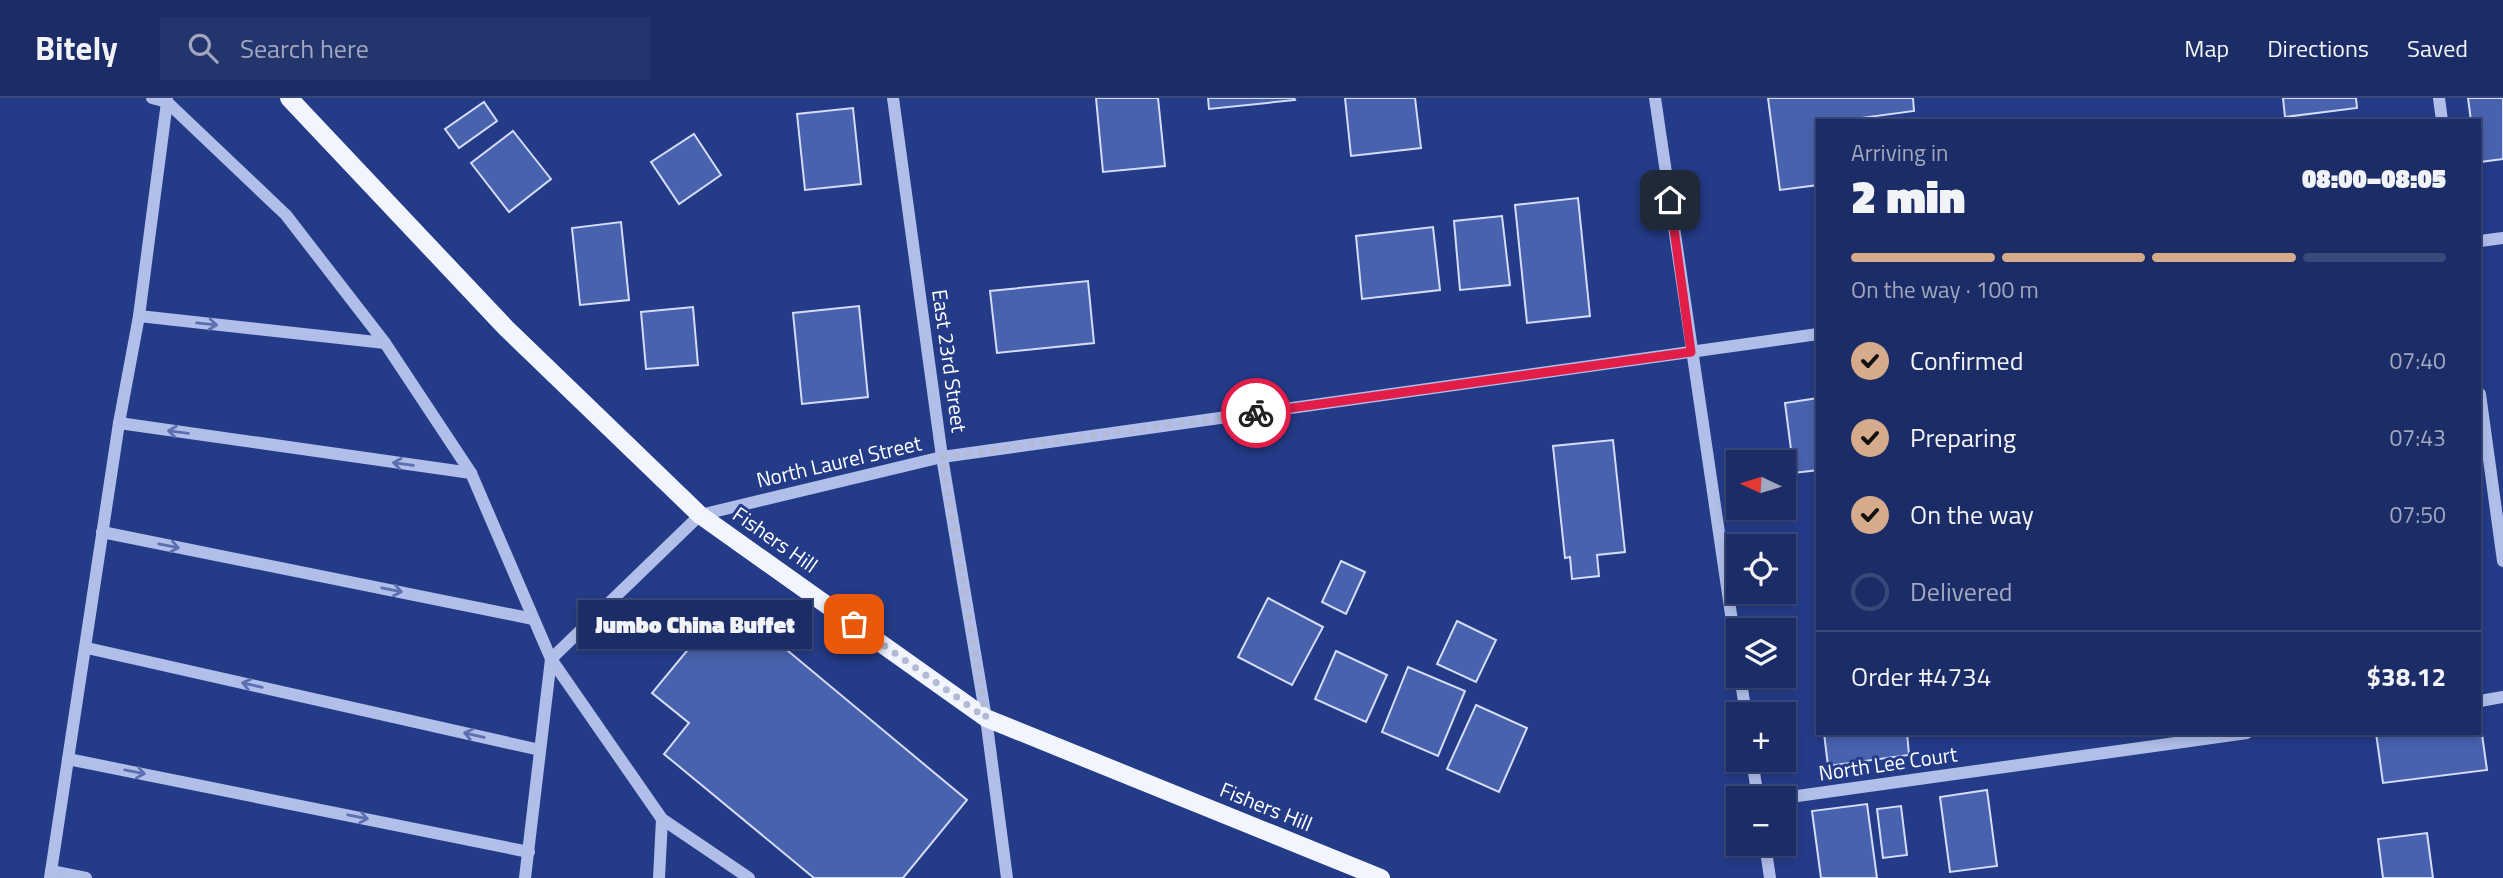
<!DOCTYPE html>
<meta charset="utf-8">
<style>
:root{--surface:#1b2c66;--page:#24346c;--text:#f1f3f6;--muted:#a0a7bf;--line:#39487a;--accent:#d6ab8b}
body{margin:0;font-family:"Titillium Web",sans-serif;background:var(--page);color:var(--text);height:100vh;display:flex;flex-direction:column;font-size:26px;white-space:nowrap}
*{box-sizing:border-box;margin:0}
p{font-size:23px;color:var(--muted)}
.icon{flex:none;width:38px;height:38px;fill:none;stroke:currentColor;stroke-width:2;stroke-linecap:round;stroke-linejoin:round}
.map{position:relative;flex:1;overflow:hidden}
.side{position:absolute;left:1816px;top:21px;width:665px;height:616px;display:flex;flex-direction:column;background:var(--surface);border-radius:0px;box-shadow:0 4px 10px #0003,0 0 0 2px var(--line)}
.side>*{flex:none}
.needle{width:46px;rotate:274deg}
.buttons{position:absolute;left:1726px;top:352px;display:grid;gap:14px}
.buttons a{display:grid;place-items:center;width:70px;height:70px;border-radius:0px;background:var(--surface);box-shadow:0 4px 10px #0003,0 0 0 2px var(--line);font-size:35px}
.pin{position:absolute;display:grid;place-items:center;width:60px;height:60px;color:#fff;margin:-30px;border-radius:14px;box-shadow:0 4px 10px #0006}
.courier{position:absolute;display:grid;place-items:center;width:70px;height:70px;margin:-35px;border:5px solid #e11d48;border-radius:50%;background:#fff;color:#222;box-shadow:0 2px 9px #0007}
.bubble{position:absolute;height:49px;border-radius:0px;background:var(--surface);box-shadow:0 4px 10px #0003,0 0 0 2px var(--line);font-size:23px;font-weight:800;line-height:49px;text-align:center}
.summary em{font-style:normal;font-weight:800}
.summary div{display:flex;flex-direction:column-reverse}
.summary{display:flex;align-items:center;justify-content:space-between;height:119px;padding:0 35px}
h1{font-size:46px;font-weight:800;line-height:52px}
.bar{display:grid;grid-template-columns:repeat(4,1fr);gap:10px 7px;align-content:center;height:84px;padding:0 35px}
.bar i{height:9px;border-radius:5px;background:var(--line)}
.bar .current{background:var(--accent)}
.bar p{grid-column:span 4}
.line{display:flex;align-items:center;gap:18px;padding:0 35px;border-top:2px solid var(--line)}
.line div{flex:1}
ol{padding:0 35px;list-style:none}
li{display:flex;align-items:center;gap:21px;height:77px}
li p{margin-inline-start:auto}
li .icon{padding:7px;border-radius:50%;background:var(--accent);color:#111;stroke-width:4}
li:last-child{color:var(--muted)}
li i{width:38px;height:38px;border:4px solid var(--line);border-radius:50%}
header{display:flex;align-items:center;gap:42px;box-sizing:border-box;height:98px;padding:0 35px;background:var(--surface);border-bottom:2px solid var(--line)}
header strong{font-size:33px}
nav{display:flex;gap:38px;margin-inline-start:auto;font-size:24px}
.search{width:490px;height:63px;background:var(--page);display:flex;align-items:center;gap:18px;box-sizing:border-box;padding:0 24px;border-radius:0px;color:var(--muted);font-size:26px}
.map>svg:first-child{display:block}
.building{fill:#4862ae;stroke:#d4ddf7;stroke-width:2}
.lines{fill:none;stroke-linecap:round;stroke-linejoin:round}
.minor{stroke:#b0bee9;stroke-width:12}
.major{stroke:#f3f5fe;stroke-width:18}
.oneway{stroke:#5c6faf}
.done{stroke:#b2bad5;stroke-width:7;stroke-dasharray:0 12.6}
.route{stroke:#e11d48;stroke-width:9}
.labels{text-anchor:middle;stroke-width:6;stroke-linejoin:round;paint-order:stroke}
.street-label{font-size:21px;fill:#fff;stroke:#243b88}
</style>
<header>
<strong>Bitely</strong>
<div class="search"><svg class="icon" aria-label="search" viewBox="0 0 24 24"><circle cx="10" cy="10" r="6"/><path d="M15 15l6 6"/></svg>Search here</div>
<nav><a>Map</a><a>Directions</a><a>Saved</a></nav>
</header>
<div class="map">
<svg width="2503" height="780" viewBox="0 0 2503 780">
<rect width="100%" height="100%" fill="#243b88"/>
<g class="building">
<path d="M1096,0H1158L1165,68L1103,74Z"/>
<path d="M1208,0H1294L1295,2L1209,11Z"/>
<path d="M1345,0H1415L1421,50L1351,58Z"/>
<path d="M1768,0H1913L1914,13L1861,20L1862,23H1818V87L1780,92Z"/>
<path d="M2283,0H2356L2357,10L2285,19Z"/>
<path d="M2468,0H2503V61L2480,64V23H2471Z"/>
<path d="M484,4L497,23L459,50L445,31Z"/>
<path d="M853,10L861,86L805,92L797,16Z"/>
<path d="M513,33L551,81L509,114L471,65Z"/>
<path d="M694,36L721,77L679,106L651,64Z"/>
<path d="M1578,100L1590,218L1527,225L1515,107Z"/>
<path d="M1502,118L1510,187L1460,192L1454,123Z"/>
<path d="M621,124L629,202L580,207L572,130Z"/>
<path d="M1433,129L1440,192L1362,201L1356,138Z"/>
<path d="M1088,183L1094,245L997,255L990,193Z"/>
<path d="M859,208L868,299L802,306L793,215Z"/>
<path d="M693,209L698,267L646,271L641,214Z"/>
<path d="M1818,300V372L1794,375L1785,305Z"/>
<path d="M1613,342L1625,454L1597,457L1599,478L1572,481L1570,459L1565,460L1553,348Z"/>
<path d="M1341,463L1365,474L1346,516L1322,504Z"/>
<path d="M1268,500L1323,529L1292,587L1238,559Z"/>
<path d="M728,503L967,702L903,780H814L664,656L689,625L652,595Z"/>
<path d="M1457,523L1496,542L1476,584L1437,566Z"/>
<path d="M1336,553L1387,577L1366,624L1315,601Z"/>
<path d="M1408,569L1465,593L1438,658L1382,634Z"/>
<path d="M1476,607L1527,630L1499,694L1447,671Z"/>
<path d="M2480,622L2487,672L2383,685L2376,635H2480Z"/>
<path d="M1824,635H1907L1909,657L1828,668Z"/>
<path d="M1987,692L1997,768L1950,774L1940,699Z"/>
<path d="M1867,706L1877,780H1821L1812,713Z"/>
<path d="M1901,708L1907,757L1883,760L1877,711Z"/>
<path d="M2427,735L2433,780H2383L2378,741Z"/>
</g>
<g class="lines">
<g class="minor">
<path d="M167,0V4L286,117L385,245L471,375L551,561L700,417L942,359L1818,236"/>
<path d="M893,0L942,359L986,620L1007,780"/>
<path d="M1655,0L1738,564"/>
<path d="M2439,0L2442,23"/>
<path d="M2480,143L2503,140"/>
<path d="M139,218L385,245"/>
<path d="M2480,296L2503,463"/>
<path d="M119,325L471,375"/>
<path d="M102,434L533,521"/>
<path d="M87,550L540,652"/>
<path d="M551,561L662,721L749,780"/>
<path d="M1740,578L1746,616"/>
<path d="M2480,603L2503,599"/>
<path d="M68,661L529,754"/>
<path d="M1752,662L1758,700"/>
<path d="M1783,700L2247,635"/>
<path d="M1765,746L1770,780"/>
<path d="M51,773L86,780"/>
<path d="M50,780L119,325L139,218L167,4L152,0"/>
<path d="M525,780L551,561"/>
<path d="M659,780L662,721"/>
</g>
<path class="major" d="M289,0L506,230L700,417L986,620L1381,780"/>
</g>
<defs><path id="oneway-shaft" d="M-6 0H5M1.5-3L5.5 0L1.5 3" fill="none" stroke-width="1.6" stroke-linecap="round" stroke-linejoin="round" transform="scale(1.75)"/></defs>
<g class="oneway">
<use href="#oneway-shaft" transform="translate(207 226) rotate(6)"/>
<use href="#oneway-shaft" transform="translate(178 334) rotate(-172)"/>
<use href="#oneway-shaft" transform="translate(403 366) rotate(-172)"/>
<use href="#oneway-shaft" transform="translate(169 448) rotate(11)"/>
<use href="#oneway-shaft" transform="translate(392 492) rotate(11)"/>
<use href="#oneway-shaft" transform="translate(252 587) rotate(-167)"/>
<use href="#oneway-shaft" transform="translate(474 637) rotate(-167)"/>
<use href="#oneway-shaft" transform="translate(135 674) rotate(11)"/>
<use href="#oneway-shaft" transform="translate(358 719) rotate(11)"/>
</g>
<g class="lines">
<path class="done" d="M854,526L986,620L942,359L1256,315"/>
<path class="route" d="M1256,315L1691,254L1670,102"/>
</g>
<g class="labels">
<g class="street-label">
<text transform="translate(949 263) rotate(82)" y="7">East 23rd Street</text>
<text transform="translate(839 364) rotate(-13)" y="7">North Laurel Street</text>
<text transform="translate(775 442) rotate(35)" y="7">Fishers Hill</text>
<text transform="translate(1888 666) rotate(-8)" y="7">North Lee Court</text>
<text transform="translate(1266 709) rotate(22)" y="7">Fishers Hill</text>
</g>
</g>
</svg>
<div class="buttons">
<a><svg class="needle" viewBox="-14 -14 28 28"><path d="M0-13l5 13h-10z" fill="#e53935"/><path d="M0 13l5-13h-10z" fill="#a0a7bf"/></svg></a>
<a><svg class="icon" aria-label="locate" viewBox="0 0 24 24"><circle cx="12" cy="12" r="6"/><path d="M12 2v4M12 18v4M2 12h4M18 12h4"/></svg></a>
<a><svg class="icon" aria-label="layers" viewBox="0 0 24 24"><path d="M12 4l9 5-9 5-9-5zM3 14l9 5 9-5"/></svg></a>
<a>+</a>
<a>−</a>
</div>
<div class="pin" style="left:854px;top:526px;background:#ea580c"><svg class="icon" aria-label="bag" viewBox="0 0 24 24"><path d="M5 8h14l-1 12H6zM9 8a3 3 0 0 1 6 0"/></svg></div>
<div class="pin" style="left:1670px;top:102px;background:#1f2937"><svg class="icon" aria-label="home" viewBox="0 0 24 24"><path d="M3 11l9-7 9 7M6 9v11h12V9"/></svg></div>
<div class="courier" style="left:1256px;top:315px"><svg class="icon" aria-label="bike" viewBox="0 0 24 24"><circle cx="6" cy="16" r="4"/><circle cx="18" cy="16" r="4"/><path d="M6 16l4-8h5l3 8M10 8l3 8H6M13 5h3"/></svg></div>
<div class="bubble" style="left:578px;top:502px;width:234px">Jumbo China Buffet</div>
<section class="side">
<div class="summary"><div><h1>2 min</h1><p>Arriving in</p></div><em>08:00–08:05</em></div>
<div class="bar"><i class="current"></i><i class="current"></i><i class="current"></i><i></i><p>On the way · 100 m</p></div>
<ol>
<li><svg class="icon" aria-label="check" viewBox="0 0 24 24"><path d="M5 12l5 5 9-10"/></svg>Confirmed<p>07:40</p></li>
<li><svg class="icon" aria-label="check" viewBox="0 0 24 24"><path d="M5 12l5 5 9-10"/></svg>Preparing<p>07:43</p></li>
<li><svg class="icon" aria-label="check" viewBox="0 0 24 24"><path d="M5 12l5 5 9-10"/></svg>On the way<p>07:50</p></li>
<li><i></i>Delivered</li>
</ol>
<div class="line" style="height:91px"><div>Order #4734</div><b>$38.12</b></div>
</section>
</div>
